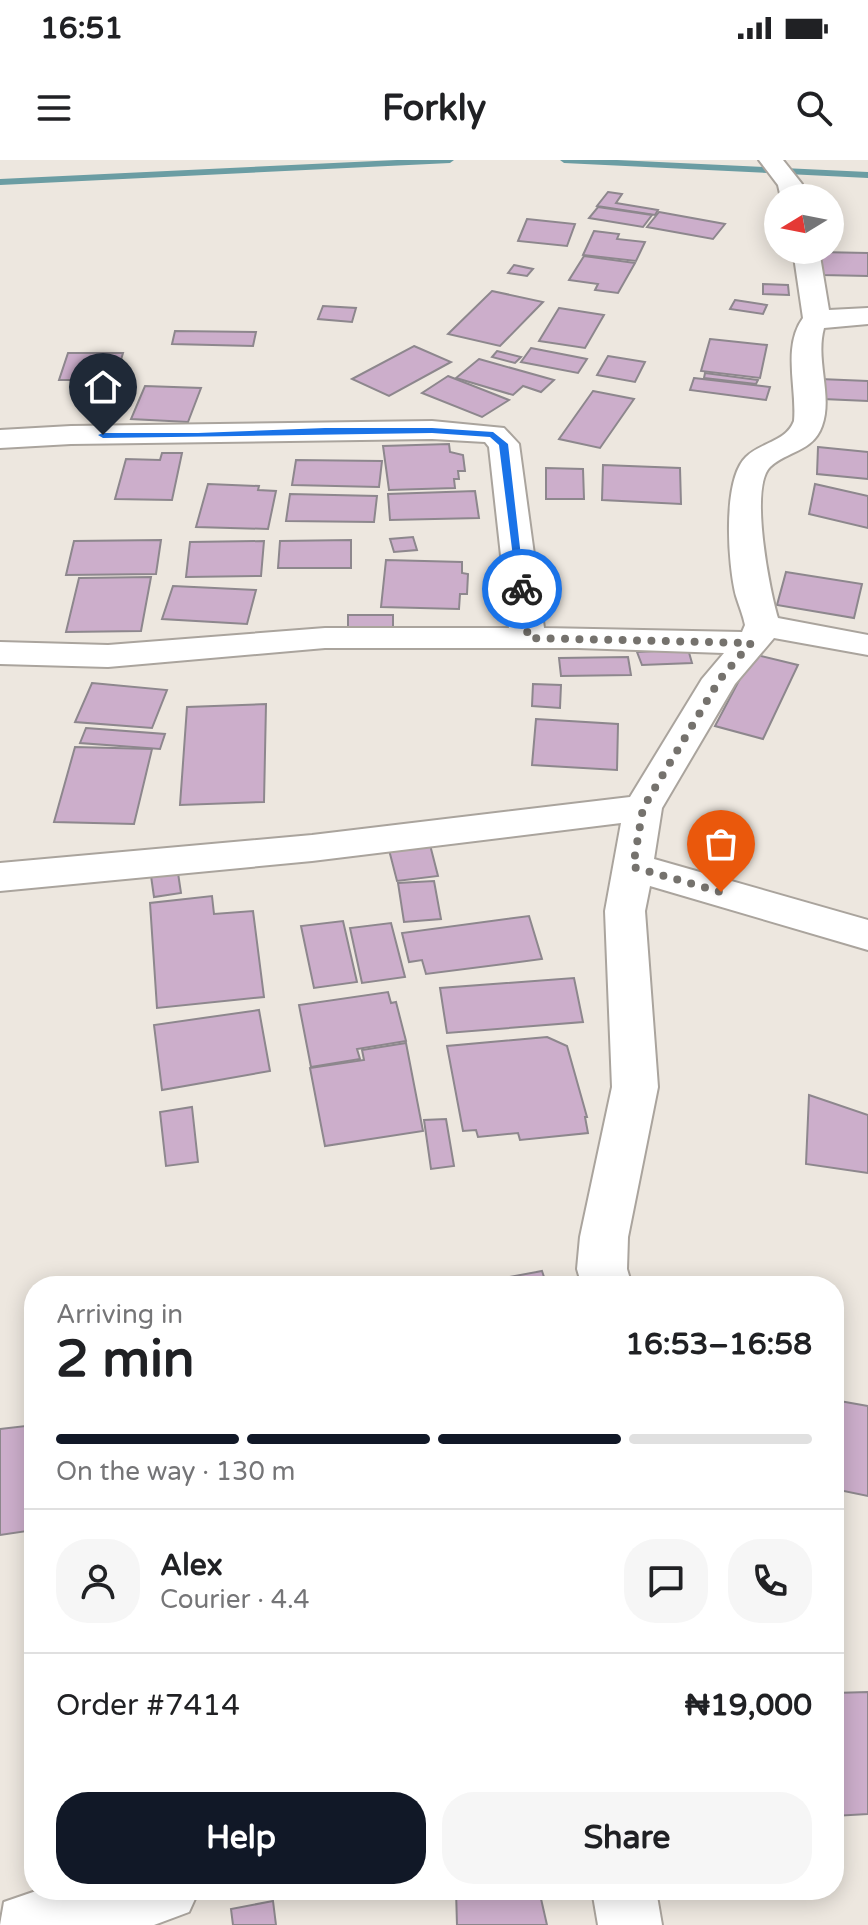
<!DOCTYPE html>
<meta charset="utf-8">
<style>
:root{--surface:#fff;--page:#f6f6f6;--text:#202124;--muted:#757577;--line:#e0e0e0;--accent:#111827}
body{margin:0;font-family:"Varela Round",sans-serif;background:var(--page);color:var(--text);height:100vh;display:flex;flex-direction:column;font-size:30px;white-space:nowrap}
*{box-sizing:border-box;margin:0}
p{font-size:26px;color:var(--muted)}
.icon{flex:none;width:44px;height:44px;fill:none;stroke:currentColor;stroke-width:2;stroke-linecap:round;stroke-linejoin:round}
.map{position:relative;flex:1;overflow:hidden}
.details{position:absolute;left:24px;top:1116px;width:820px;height:624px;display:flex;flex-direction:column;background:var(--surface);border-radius:32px;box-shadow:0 4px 20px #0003}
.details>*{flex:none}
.needle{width:52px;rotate:260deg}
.fabs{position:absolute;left:764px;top:24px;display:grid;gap:16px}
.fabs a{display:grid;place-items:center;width:80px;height:80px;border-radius:50%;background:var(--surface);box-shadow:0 4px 20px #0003;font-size:40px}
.pin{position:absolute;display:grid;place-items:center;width:68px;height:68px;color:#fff;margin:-82px -34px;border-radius:50% 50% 50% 0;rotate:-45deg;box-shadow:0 0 8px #0007}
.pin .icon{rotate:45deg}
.courier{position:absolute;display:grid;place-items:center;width:80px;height:80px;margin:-40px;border:6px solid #1a73e8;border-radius:50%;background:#fff;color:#222;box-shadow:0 2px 10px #0007}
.summary em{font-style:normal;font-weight:800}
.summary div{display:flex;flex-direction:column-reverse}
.summary{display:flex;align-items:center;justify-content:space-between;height:136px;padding:0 32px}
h1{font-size:52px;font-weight:800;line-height:60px}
.bar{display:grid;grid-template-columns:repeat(4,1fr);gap:12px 8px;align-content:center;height:96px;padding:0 32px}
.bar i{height:10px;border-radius:6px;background:var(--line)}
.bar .current{background:var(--accent)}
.bar p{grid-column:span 4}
.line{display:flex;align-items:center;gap:20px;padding:0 32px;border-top:2px solid var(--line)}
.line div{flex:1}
.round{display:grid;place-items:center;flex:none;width:84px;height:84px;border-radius:32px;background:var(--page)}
.action{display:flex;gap:16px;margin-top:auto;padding:16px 32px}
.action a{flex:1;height:92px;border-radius:32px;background:var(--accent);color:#fff;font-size:32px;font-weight:800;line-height:92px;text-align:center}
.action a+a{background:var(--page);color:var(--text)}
.status{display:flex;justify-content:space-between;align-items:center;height:56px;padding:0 40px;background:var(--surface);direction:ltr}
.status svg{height:22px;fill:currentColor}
header{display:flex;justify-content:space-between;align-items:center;height:104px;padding:0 32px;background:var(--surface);font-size:36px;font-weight:800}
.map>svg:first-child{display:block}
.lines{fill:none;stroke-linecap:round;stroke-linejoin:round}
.stream{fill:#6b9da3;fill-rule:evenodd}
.building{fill:#ccaecb;stroke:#8d878d;stroke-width:2}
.minor-casing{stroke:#aaa49d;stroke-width:4}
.minor{fill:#fff;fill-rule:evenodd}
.route{fill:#1a73e8}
.done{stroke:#75726d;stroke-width:8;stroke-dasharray:0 14.4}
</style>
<div class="status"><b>16:51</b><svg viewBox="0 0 49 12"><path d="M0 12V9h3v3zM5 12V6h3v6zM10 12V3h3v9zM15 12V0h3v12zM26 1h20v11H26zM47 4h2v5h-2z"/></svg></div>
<header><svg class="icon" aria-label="menu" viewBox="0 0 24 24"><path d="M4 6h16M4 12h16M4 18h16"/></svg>Forkly<svg class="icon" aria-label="search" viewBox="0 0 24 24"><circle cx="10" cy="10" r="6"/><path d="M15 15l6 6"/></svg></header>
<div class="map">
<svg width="868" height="1765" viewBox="0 0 868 1765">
<rect width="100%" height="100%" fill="#ede7df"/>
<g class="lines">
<g class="stream">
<path d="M397,0H454L450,3L0,25V19Z"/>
<path d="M560,0H617L868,12V18L564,3Z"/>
</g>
</g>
<g class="building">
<path d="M608,32L622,34L616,43L658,50L655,55L597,46Z"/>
<path d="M598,47L652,55L643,67L589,58Z"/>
<path d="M659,52L725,64L713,79L647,67Z"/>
<path d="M527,59L575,64L567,86L518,81Z"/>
<path d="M594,71L619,74L617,79L645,82L636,101L583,95Z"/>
<path d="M818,92L868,93V116L822,115Z"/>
<path d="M584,96L635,103L618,133L595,130L598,124L569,120Z"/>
<path d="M514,105L533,109L527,116L508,113Z"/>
<path d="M763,124L788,125L789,135L763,134Z"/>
<path d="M492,131L543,142L500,186L448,174Z"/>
<path d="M735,140L767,145L763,154L730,149Z"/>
<path d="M323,146L356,148L352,162L318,159Z"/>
<path d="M559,148L604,155L585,188L539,181Z"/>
<path d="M175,171L256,172L253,186L172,184Z"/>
<path d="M710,179L767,185L760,218L701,211Z"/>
<path d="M414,186L451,202L389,236L352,219Z"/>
<path d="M531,188L587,199L578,213L521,202Z"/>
<path d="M497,191L521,197L515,203L492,197Z"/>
<path d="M68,193H123L115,220H59Z"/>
<path d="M608,196L645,202L635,222L597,215Z"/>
<path d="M479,199L554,220L541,232L523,226L513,235L456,218Z"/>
<path d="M705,213L758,220L756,224L704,218Z"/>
<path d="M448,216L509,240L482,257L422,233Z"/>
<path d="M694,218L770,227L766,240L690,230Z"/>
<path d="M820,219L868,221V241L823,239Z"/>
<path d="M145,226L201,228L188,262L131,259Z"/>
<path d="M593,231L634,239L600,288L559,279Z"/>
<path d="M449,284L450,292L463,295L465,311H458L459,319H454L455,328L389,330L383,286Z"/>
<path d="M818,287L868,292V319L817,314Z"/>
<path d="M162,293H182L172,340L115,339L126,299L160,300Z"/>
<path d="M296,300L382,301L379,327L292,325Z"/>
<path d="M603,305L680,308L681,344L602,340Z"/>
<path d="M546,308L583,309L584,339H546Z"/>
<path d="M208,324L259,326L258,330L276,331L268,369L196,367Z"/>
<path d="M815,324L868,336V368L809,354Z"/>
<path d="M475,331L479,358L390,360L388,334Z"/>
<path d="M290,334L377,336L374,362L286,361Z"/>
<path d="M413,377L417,390L394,392L390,379Z"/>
<path d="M161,380L156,414L66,415L74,381Z"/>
<path d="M351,380V408H278L280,381Z"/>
<path d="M264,381L261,416L186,417L190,382Z"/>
<path d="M386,400L462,402V413L468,414L467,434H460L459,449L381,447Z"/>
<path d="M786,412L862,424L854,458L777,445Z"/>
<path d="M151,417L141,471L66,472L79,418Z"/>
<path d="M173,426L256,430L247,464L162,459Z"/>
<rect x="348" y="455" width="45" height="15"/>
<path d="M688,489L692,503L642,505L637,492Z"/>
<path d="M753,494L798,505L763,579L715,566Z"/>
<path d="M628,497L631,515L561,516L559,498Z"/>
<path d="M92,523L167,530L152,568L75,562Z"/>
<path d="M533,524L561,525L560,548L532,546Z"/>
<path d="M266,544L264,642L180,645L187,547Z"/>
<path d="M536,559L618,564L617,610L532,605Z"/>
<path d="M86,568L165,574L160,589L80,583Z"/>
<path d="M75,587L152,589L134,664L54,662Z"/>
<path d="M428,677L438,716L397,721L387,682Z"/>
<path d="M178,713L181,733L154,737L151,716Z"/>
<path d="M434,721L441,759L404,762L398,723Z"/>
<path d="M212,736L214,754L253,751L264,837L157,848L150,743Z"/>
<path d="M529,756L542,799L426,814L422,800L409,802L402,773Z"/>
<path d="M343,761L357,822L314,828L301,766Z"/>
<path d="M391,763L405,817L362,823L350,768Z"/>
<path d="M574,818L583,862L447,873L440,828Z"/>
<path d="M388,832L391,843L396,842L406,881L357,889L360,899L311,907L299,845Z"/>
<path d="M259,850L270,911L162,930L154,865Z"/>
<path d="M547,877L567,886L587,957H585L588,973L520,980L518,973L478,977L476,970L463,971L447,886Z"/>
<path d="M406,883L423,971L325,986L310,908L364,900L362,890Z"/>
<path d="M809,935L868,955V1013L806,1004Z"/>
<path d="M192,947L198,1002L166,1006L160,952Z"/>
<path d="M446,959L454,1006L431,1009L424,960Z"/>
<path d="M542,1111L547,1126H461Z"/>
<path d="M834,1240L868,1246V1336L834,1329Z"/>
<path d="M34,1265V1370L0,1375V1269Z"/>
<path d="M868,1532V1654L834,1656V1533Z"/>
<path d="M456,1730H539L547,1765H457Z"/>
<path d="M273,1741L276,1765H233L231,1749Z"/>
</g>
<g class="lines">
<defs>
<g id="minor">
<path d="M759,0H783L802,24L805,38H781L778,25Z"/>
<path d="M793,90H819L829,150L868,148V164L824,168C815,200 833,236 822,266C813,292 787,291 770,307C749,328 770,432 778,458L868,475V495L774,478L735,524L662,648L654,699L868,760V790L650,726L645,751L658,927L628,1077L627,1109L632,1126H582L577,1109L580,1077L612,927L605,751L621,663L312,701L0,731V703L312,675L630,637L702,519L724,493L578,488H325L108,507L0,504V482L108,485L325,468H509L489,287L485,282L432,279L71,284L0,288V270L71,266L432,261L504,268L519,284L544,468L742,472L745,465C743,455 739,446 736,436C728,405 722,320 746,297C761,282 786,282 794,261C797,228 782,187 803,158Z"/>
<path d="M39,1730H199L189,1752L154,1765H0L4,1742Z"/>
<path d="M592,1730H656L662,1765H598Z"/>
</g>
</defs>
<use href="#minor" class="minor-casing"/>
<use href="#minor" class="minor"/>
</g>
<path class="route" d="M325,268H432L493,272L508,284L525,431L517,429L499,285L490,277L432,273L103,278L98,275L103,273H198Z"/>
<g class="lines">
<path class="done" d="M522,429L528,478L751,483L720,519L643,648L633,707L721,732"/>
</g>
</svg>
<div class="fabs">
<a><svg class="needle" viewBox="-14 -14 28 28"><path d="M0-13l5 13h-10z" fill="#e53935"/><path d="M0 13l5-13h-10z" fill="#757577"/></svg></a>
</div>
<div class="pin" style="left:721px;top:732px;background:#ea580c"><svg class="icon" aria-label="bag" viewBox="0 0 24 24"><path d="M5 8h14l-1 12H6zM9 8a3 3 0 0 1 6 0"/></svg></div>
<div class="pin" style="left:103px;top:275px;background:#1f2937"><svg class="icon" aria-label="home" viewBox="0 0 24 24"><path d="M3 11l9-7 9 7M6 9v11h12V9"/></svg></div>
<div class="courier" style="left:522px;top:429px"><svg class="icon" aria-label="bike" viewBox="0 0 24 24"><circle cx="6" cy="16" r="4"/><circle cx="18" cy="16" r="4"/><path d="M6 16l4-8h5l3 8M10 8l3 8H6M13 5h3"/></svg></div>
<section class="details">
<div class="summary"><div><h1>2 min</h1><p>Arriving in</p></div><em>16:53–16:58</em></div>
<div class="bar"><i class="current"></i><i class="current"></i><i class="current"></i><i></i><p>On the way · 130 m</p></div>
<div class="line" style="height:144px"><a class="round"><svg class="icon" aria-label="person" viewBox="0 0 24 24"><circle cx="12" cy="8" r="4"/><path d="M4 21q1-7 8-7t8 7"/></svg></a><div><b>Alex</b><p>Courier · 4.4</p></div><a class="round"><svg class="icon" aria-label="chat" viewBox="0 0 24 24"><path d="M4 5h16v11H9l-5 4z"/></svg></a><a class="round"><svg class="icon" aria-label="phone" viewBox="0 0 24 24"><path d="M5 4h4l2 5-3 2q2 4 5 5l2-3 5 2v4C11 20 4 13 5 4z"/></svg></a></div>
<div class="line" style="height:104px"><div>Order #7414</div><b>₦19,000</b></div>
<div class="action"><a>Help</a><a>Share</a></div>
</section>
</div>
